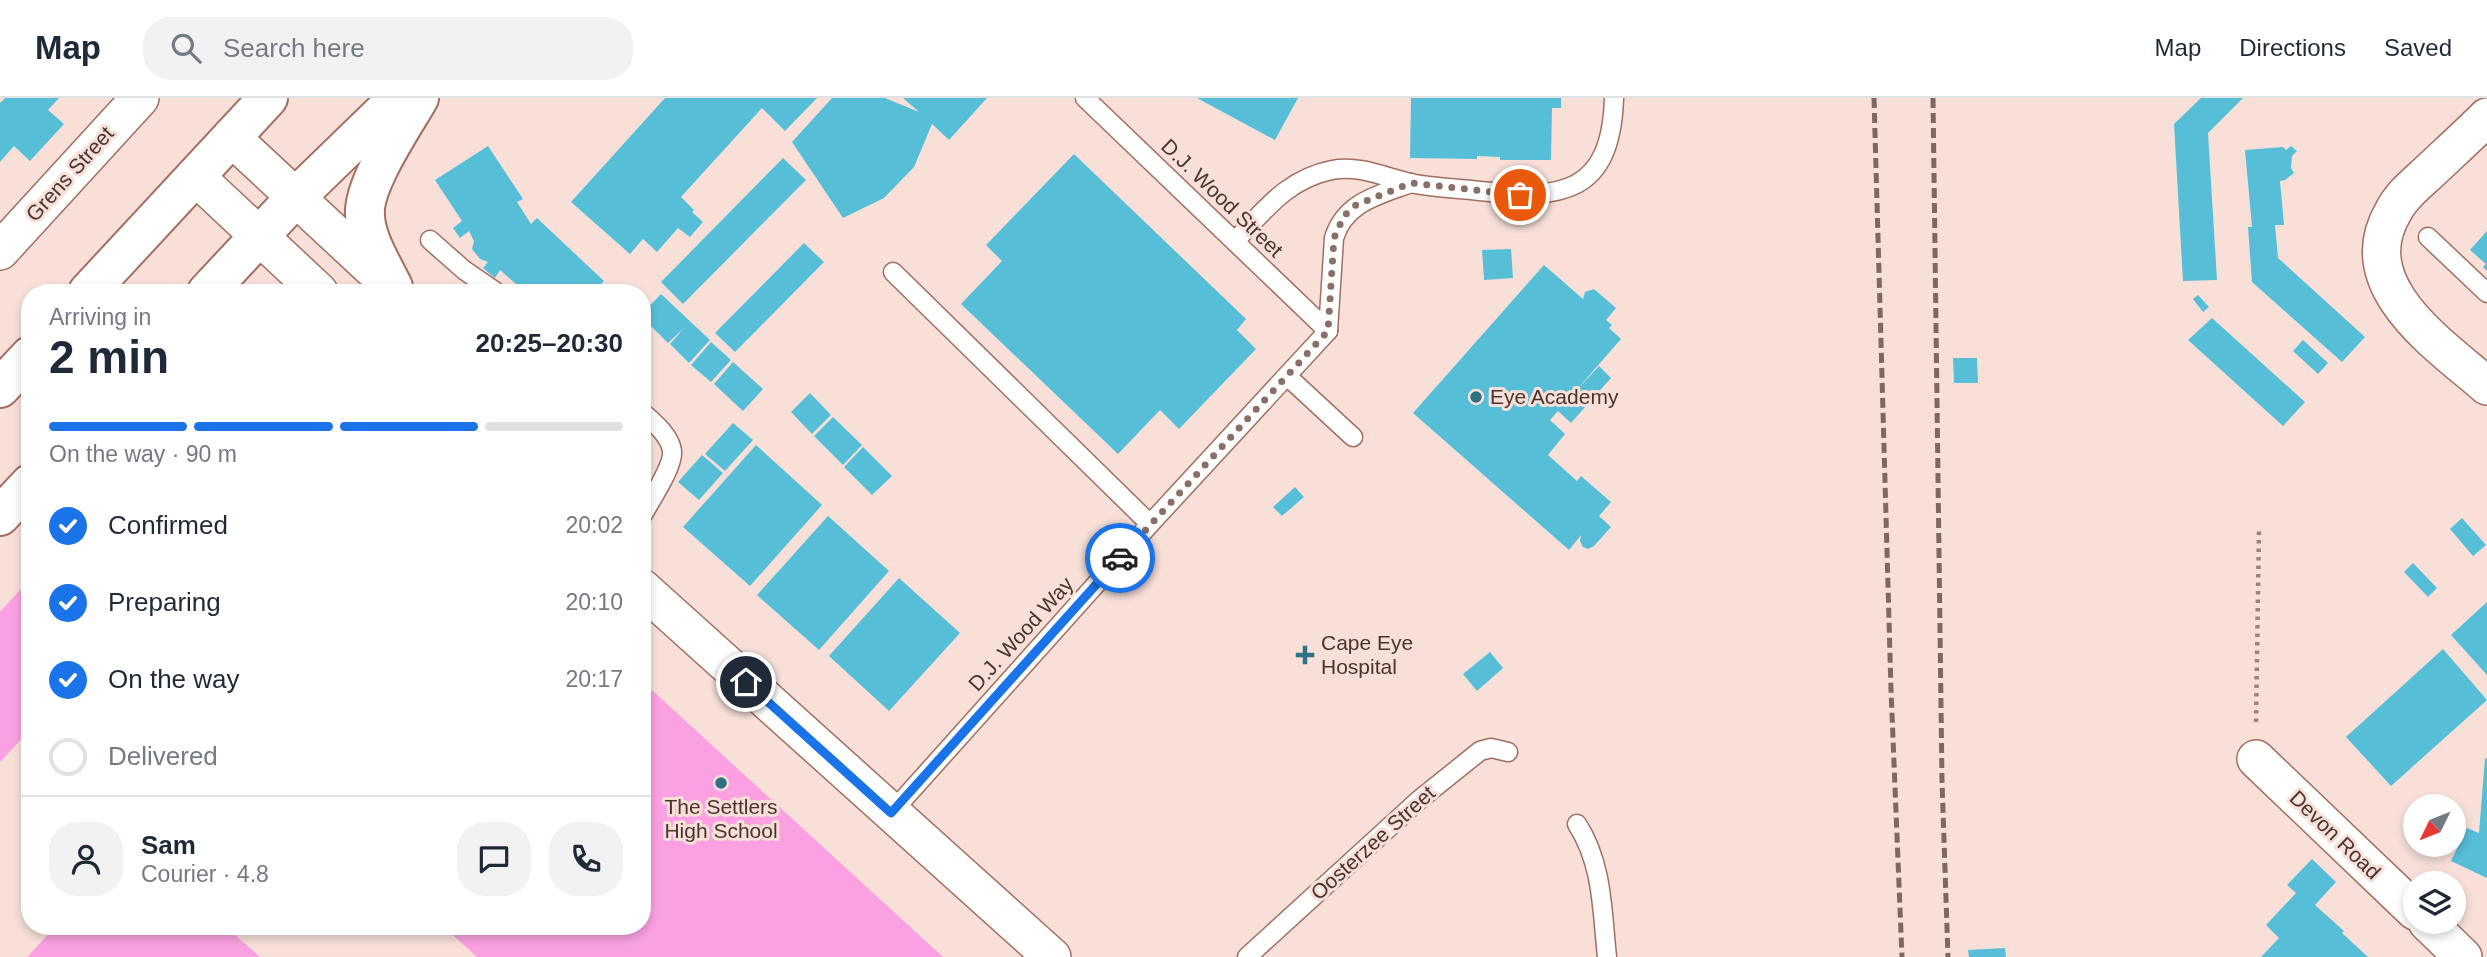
<!DOCTYPE html>
<meta charset="utf-8">
<style>
:root{--surface:#fff;--page:#f2f2f3;--text:#1f2937;--muted:#747a83;--line:#e0e1e3;--accent:#1a73e8}
body{margin:0;font-family:Helvetica,sans-serif;background:var(--page);color:var(--text);height:100vh;display:flex;flex-direction:column;font-size:26px;white-space:nowrap}
*{box-sizing:border-box;margin:0}
p{font-size:23px;color:var(--muted)}
.icon{flex:none;width:38px;height:38px;fill:none;stroke:currentColor;stroke-width:2;stroke-linecap:round;stroke-linejoin:round}
.map{position:relative;flex:1;overflow:hidden}
.side{position:absolute;left:21px;top:186px;width:630px;height:651px;display:flex;flex-direction:column;background:var(--surface);border-radius:28px;box-shadow:0 4px 10px #0003}
.side>*{flex:none}
.needle{width:46px;rotate:227deg}
.tools{position:absolute;left:2403px;top:696px;display:grid;gap:14px}
.tools a{display:grid;place-items:center;width:63px;height:63px;border-radius:50%;background:var(--surface);box-shadow:0 4px 10px #0003;font-size:35px}
.pin{position:absolute;display:grid;place-items:center;width:60px;height:60px;color:#fff;margin:-30px;border:4px solid #fff;border-radius:50%;box-shadow:0 2px 7px #0007}
.courier{position:absolute;display:grid;place-items:center;width:70px;height:70px;margin:-35px;border:5px solid #1a73e8;border-radius:50%;background:#fff;color:#222;box-shadow:0 2px 9px #0007}
.head em{font-style:normal;font-weight:800}
.head div{display:flex;flex-direction:column-reverse}
.head{display:flex;align-items:center;justify-content:space-between;height:119px;padding:0 28px}
h1{font-size:46px;font-weight:800;line-height:52px}
.bar{display:grid;grid-template-columns:repeat(4,1fr);gap:10px 7px;align-content:center;height:84px;padding:0 28px}
.bar i{height:9px;border-radius:5px;background:var(--line)}
.bar .current{background:var(--accent)}
.bar p{grid-column:span 4}
.line{display:flex;align-items:center;gap:18px;padding:0 28px;border-top:2px solid var(--line)}
.line div{flex:1}
.round{display:grid;place-items:center;flex:none;width:74px;height:74px;border-radius:28px;background:var(--page)}
ol{padding:0 28px;list-style:none}
li{display:flex;align-items:center;gap:21px;height:77px}
li p{margin-inline-start:auto}
li .icon{padding:7px;border-radius:50%;background:var(--accent);color:#fff;stroke-width:4}
li:last-child{color:var(--muted)}
li i{width:38px;height:38px;border:4px solid var(--line);border-radius:50%}
header{display:flex;align-items:center;gap:42px;box-sizing:border-box;height:98px;padding:0 35px;background:var(--surface);border-bottom:2px solid var(--line)}
header strong{font-size:33px}
nav{display:flex;gap:38px;margin-inline-start:auto;font-size:24px}
.search{width:490px;height:63px;background:var(--page);display:flex;align-items:center;gap:18px;box-sizing:border-box;padding:0 24px;border-radius:28px;color:var(--muted);font-size:26px}
.map>svg:first-child{display:block}
.green{fill:#fba1e3}
.building{fill:#57bed8}
.lines{fill:none;stroke-linecap:round;stroke-linejoin:round}
.lane-casing{stroke:#a36e5f;stroke-width:21}
.street-casing{stroke:#a36e5f;stroke-width:40}
.secondary-casing{stroke:#a36e5f;stroke-width:42}
.path{stroke:#9b847d;stroke-width:4.5;stroke-dasharray:3.5 5;stroke-linecap:butt}
.lane{stroke:#fff;stroke-width:18}
.street{stroke:#fff;stroke-width:37}
.secondary{stroke:#fff;stroke-width:38}
.rail{stroke:#7f6861;stroke-width:5;stroke-dasharray:10 5;stroke-linecap:butt}
.done{stroke:#887069;stroke-width:7;stroke-dasharray:0 12.6}
.route{stroke:#1a73e8;stroke-width:9}
.poi-dot{fill:#2d7182;stroke:#f8e0d9;stroke-width:2.5}
.labels{text-anchor:middle;stroke-width:6;stroke-linejoin:round;paint-order:stroke}
.street-label{font-size:21px;fill:#4b342d;stroke:#f8e0d9}
.poi-label{font-size:21px;fill:#4b342d;stroke:#f8e0d9;text-anchor:start}
</style>
<header>
<strong>Map</strong>
<div class="search"><svg class="icon" aria-label="search" viewBox="0 0 24 24"><circle cx="10" cy="10" r="6"/><path d="M15 15l6 6"/></svg>Search here</div>
<nav><a>Map</a><a>Directions</a><a>Saved</a></nav>
</header>
<div class="map">
<svg width="2487" height="859" viewBox="0 0 2487 859">
<rect width="100%" height="100%" fill="#f8e0d9"/>
<g class="green">
<path d="M30,481V632L0,664V514Z"/>
<path d="M642,583L943,859H477L443,828H642Z"/>
<path d="M56,828H225L260,859H27Z"/>
</g>
<g class="building">
<path d="M5,0H59L48,12L64,26L30,63L14,48L0,64V5Z"/>
<path d="M665,0H817L785,33L762,10L681,99L694,112L692,114L703,124L690,139L678,130L657,154L643,141L630,156L571,104Z"/>
<path d="M832,0H885L919,14L903,0H987L949,42L932,26L914,69L884,100L843,120L792,44Z"/>
<path d="M1197,0H1298L1275,42Z"/>
<path d="M1411,0H1561V10H1552L1551,62H1500V59L1477,58V61L1410,60Z"/>
<path d="M2201,0H2243L2208,35L2217,182L2183,183L2174,26Z"/>
<path d="M488,48L523,101L517,104L531,126L537,120L604,183L593,194H525L500,172L495,180L483,170L488,164L480,161L472,151L474,143L469,133L460,140L453,130L462,123L435,82Z"/>
<path d="M2291,48L2297,53L2292,58L2291,70L2294,75L2285,82L2280,83L2284,127H2275L2278,160L2365,239L2342,264L2252,184L2248,129H2252L2245,52L2283,49L2286,52Z"/>
<path d="M1074,56L1246,221L1237,232L1256,251L1179,331L1160,312L1118,356L961,206L1002,163L986,147Z"/>
<path d="M783,60L806,82L683,206L661,184Z"/>
<path d="M2487,133V173L2483,169L2486,166L2470,152Z"/>
<path d="M804,145L824,164L735,254L715,235Z"/>
<path d="M1511,151L1513,180L1484,182L1482,152Z"/>
<path d="M1544,167L1583,201L1585,194L1594,191L1616,210L1606,222L1612,227L1609,230L1621,241L1573,296L1599,268L1611,280L1571,325L1558,313L1550,322L1565,336L1548,357L1577,383L1581,378L1611,404L1599,418L1611,429L1594,448L1588,451L1583,449L1580,443L1581,437L1569,452L1413,315Z"/>
<path d="M661,196L710,242L689,265L670,246L685,229L668,245L642,219V216Z"/>
<path d="M2198,197L2209,209L2203,214L2193,201Z"/>
<path d="M2212,220L2305,304L2283,328L2188,242Z"/>
<path d="M2303,242L2328,265L2318,276L2293,253Z"/>
<path d="M711,244L731,262L711,284L691,267Z"/>
<path d="M1953,260H1977L1978,285H1954Z"/>
<path d="M733,264L763,291L743,313L714,286Z"/>
<path d="M810,295L831,317L812,336L791,314Z"/>
<path d="M833,319L862,347L843,367L814,338Z"/>
<path d="M733,325L753,342L725,373L705,356Z"/>
<path d="M756,347L822,407L750,488L683,429Z"/>
<path d="M863,349L892,378L872,397L844,369Z"/>
<path d="M702,357L723,375L699,402L678,384Z"/>
<path d="M1295,389L1304,399L1282,418L1273,409Z"/>
<path d="M828,418L889,473L819,552L757,497Z"/>
<path d="M2462,420L2486,447L2473,458L2450,431Z"/>
<path d="M2413,465L2437,490L2428,499L2404,474Z"/>
<path d="M899,480L960,535L889,613L829,558Z"/>
<path d="M2487,504V577L2451,537Z"/>
<path d="M2443,551L2487,602L2391,688L2346,639Z"/>
<path d="M1490,554L1503,570L1477,593L1463,576Z"/>
<path d="M2485,660L2487,661V780L2451,763L2467,730L2479,735Z"/>
<path d="M2312,761L2336,784L2315,807L2344,833L2342,835L2368,859H2261L2279,840L2266,827L2296,795L2287,787Z"/>
<path d="M2005,850L2006,859H1969L1968,852Z"/>
</g>
<g class="lines">
<defs>
<g id="lane">
<path d="M1085,0L1328,233"/>
<path d="M2428,139L2487,195"/>
<path d="M430,142L464,172L496,194"/>
<path d="M1235,143C1265,112 1287,81 1332,72C1360,67 1384,79 1410,85C1433,90 1457,90 1480,93C1562,102 1611,96 1614,0"/>
<path d="M893,174L1150,426"/>
<path d="M1328,233L1334,140C1345,104 1379,97 1411,85"/>
<path d="M1287,278L1353,339"/>
<path d="M642,314C653,324 670,337 672,353C674,368 650,403 642,418"/>
<path d="M891,715L1150,426L1328,233"/>
<path d="M1577,726C1603,766 1602,813 1607,859"/>
<path d="M1247,859L1419,702L1480,653L1491,650L1508,654"/>
</g>
<g id="street">
<path d="M2487,19C2468,38 2448,56 2429,74C2416,86 2401,98 2393,114C2350,188 2439,246 2487,288"/>
<path d="M231,39L391,188"/>
<path d="M195,78L319,194"/>
<path d="M0,153L140,0"/>
<path d="M642,490L1052,859"/>
<path d="M2256,661L2415,813"/>
<path d="M2427,824L2463,859"/>
</g>
<g id="secondary">
<path d="M393,189C383,168 366,142 365,118C362,87 403,28 419,0"/>
<path d="M88,194L268,0"/>
<path d="M207,194L296,99L398,0"/>
<path d="M0,290L30,258"/>
<path d="M0,418L30,386"/>
</g>
</defs>
<use href="#lane" class="lane-casing"/>
<use href="#street" class="street-casing"/>
<use href="#secondary" class="secondary-casing"/>
<path class="path" d="M2256,624L2259,432"/>
<use href="#lane" class="lane"/>
<use href="#street" class="street"/>
<use href="#secondary" class="secondary"/>
<g class="rail">
<path d="M1874,0L1891,592L1902,859"/>
<path d="M1933,0L1942,683L1948,859"/>
</g>
</g>
<g class="lines">
<path class="done" d="M1120,460L1328,233L1334,140L1344,118L1356,107L1411,85L1520,97"/>
<path class="route" d="M746,584L891,715L1120,460"/>
</g>
<g class="poi-dot">
<circle cx="1476" cy="299" r="7"/>
<path d="M1301.5 546.5h7v7h7v7h-7v7h-7v-7h-7v-7h7z"/>
<circle cx="721" cy="685" r="7"/>
</g>
<g class="labels">
<g class="street-label">
<text transform="translate(70 76) rotate(-48)" y="7">Grens Street</text>
<text transform="translate(1222 100) rotate(44)" y="7">D.J. Wood Street</text>
<text transform="translate(1021 536) rotate(-48)" y="7">D.J. Wood Way</text>
<text transform="translate(2335 737) rotate(44)" y="7">Devon Road</text>
<text transform="translate(1373 745) rotate(-42)" y="7">Oosterzee Street</text>
</g>
<g class="poi-label">
<text x="1490" y="306">Eye Academy</text>
<text x="1321" y="552">Cape Eye<tspan x="1321" dy="24">Hospital</tspan></text>
<text x="721" y="716" text-anchor="middle">The Settlers<tspan x="721" dy="24">High School</tspan></text>
</g>
</g>
</svg>
<div class="tools">
<a><svg class="needle" viewBox="-14 -14 28 28"><path d="M0-13l5 13h-10z" fill="#e53935"/><path d="M0 13l5-13h-10z" fill="#747a83"/></svg></a>
<a><svg class="icon" aria-label="layers" viewBox="0 0 24 24"><path d="M12 4l9 5-9 5-9-5zM3 14l9 5 9-5"/></svg></a>
</div>
<div class="pin" style="left:1520px;top:97px;background:#ea580c"><svg class="icon" aria-label="bag" viewBox="0 0 24 24"><path d="M5 8h14l-1 12H6zM9 8a3 3 0 0 1 6 0"/></svg></div>
<div class="pin" style="left:746px;top:584px;background:#1f2937"><svg class="icon" aria-label="home" viewBox="0 0 24 24"><path d="M3 11l9-7 9 7M6 9v11h12V9"/></svg></div>
<div class="courier" style="left:1120px;top:460px"><svg class="icon" aria-label="car" viewBox="0 0 24 24"><path d="M5 17H2v-5l4-1 3-4h7l3 4 3 1v5h-3M9 17h6M6 11h13"/><circle cx="7" cy="17" r="2"/><circle cx="17" cy="17" r="2"/></svg></div>
<section class="side">
<div class="head"><div><h1>2 min</h1><p>Arriving in</p></div><em>20:25–20:30</em></div>
<div class="bar"><i class="current"></i><i class="current"></i><i class="current"></i><i></i><p>On the way · 90 m</p></div>
<ol>
<li><svg class="icon" aria-label="check" viewBox="0 0 24 24"><path d="M5 12l5 5 9-10"/></svg>Confirmed<p>20:02</p></li>
<li><svg class="icon" aria-label="check" viewBox="0 0 24 24"><path d="M5 12l5 5 9-10"/></svg>Preparing<p>20:10</p></li>
<li><svg class="icon" aria-label="check" viewBox="0 0 24 24"><path d="M5 12l5 5 9-10"/></svg>On the way<p>20:17</p></li>
<li><i></i>Delivered</li>
</ol>
<div class="line" style="height:126px"><a class="round"><svg class="icon" aria-label="person" viewBox="0 0 24 24"><circle cx="12" cy="8" r="4"/><path d="M4 21q1-7 8-7t8 7"/></svg></a><div><b>Sam</b><p>Courier · 4.8</p></div><a class="round"><svg class="icon" aria-label="chat" viewBox="0 0 24 24"><path d="M4 5h16v11H9l-5 4z"/></svg></a><a class="round"><svg class="icon" aria-label="phone" viewBox="0 0 24 24"><path d="M5 4h4l2 5-3 2q2 4 5 5l2-3 5 2v4C11 20 4 13 5 4z"/></svg></a></div>
</section>
</div>
